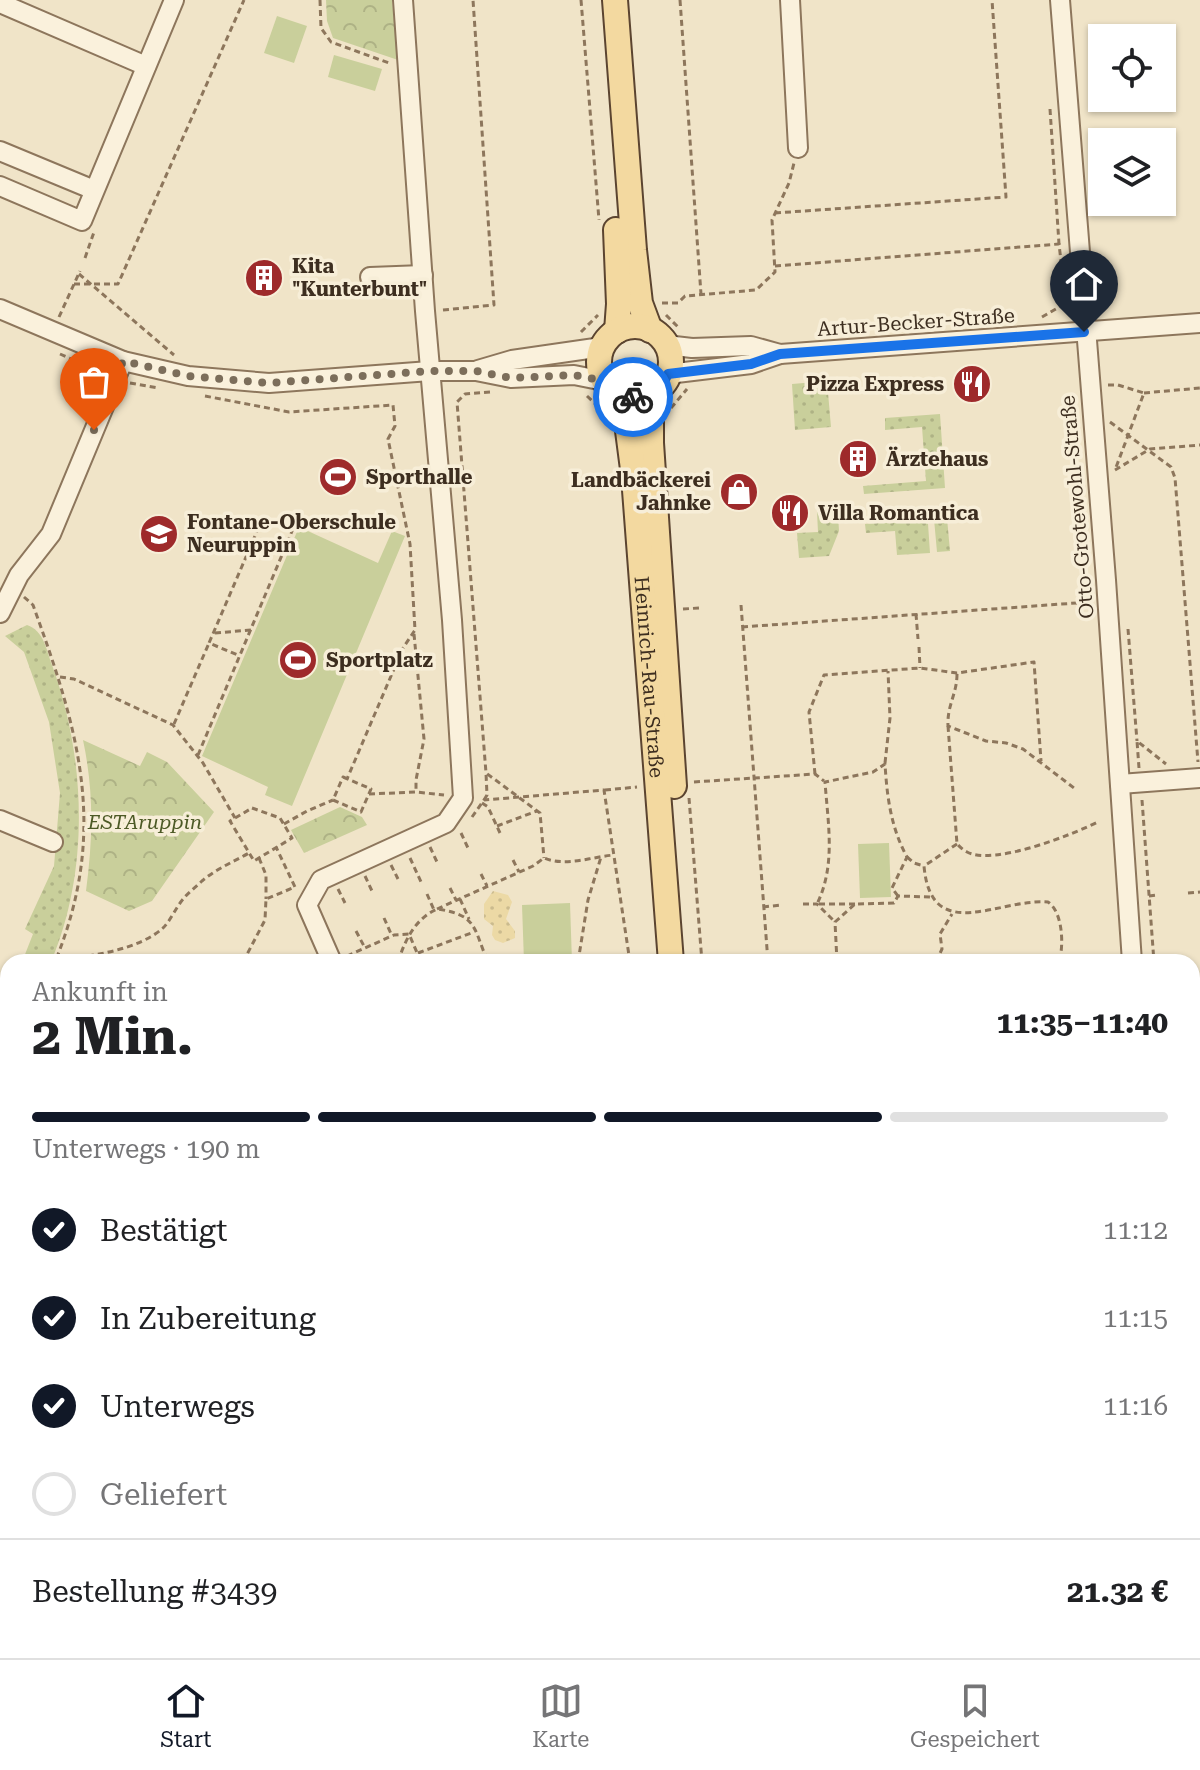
<!DOCTYPE html>
<html lang="de">
<meta charset="utf-8">
<style>
:root{--surface:#fff;--page:#f6f6f6;--text:#202124;--muted:#757577;--line:#e0e0e0;--accent:#111827}
body{margin:0;font-family:"Roboto Serif",serif;background:var(--page);color:var(--text);height:100vh;display:flex;flex-direction:column;font-size:30px;white-space:nowrap}
*{box-sizing:border-box;margin:0}
p{font-size:26px;color:var(--muted)}
.icon{flex:none;width:44px;height:44px;fill:none;stroke:currentColor;stroke-width:2;stroke-linecap:round;stroke-linejoin:round}
.map{position:relative;flex:1;overflow:hidden}
.drawer{position:absolute;left:0px;top:954px;width:1200px;height:704px;display:flex;flex-direction:column;background:var(--surface);border-radius:24px 24px 0 0;box-shadow:0 2px 6px #0004}
.drawer>*{flex:none}
.buttons{position:absolute;left:1088px;top:24px;display:grid;gap:16px}
.buttons a{display:grid;place-items:center;width:88px;height:88px;border-radius:0px;background:var(--surface);box-shadow:0 2px 6px #0004;font-size:40px}
.pin{position:absolute;display:grid;place-items:center;width:68px;height:68px;color:#fff;margin:-82px -34px;border-radius:50% 50% 50% 0;rotate:-45deg;box-shadow:0 0 8px #0007}
.pin .icon{rotate:45deg}
.courier{position:absolute;display:grid;place-items:center;width:80px;height:80px;margin:-40px;border:6px solid #1a73e8;border-radius:50%;background:#fff;color:#222;box-shadow:0 2px 10px #0007}
.headline em{font-style:normal;font-weight:700}
.headline div{display:flex;flex-direction:column-reverse}
.headline{display:flex;align-items:center;justify-content:space-between;height:136px;padding:0 32px}
h1{font-size:52px;font-weight:700;line-height:60px}
.bar{display:grid;grid-template-columns:repeat(4,1fr);gap:12px 8px;align-content:center;height:96px;padding:0 32px}
.bar i{height:10px;border-radius:6px;background:var(--line)}
.bar .on{background:var(--accent)}
.bar p{grid-column:span 4}
.line{display:flex;align-items:center;gap:20px;padding:0 32px;border-top:2px solid var(--line)}
.line div{flex:1}
ol{padding:0 32px;list-style:none}
li{display:flex;align-items:center;gap:24px;height:88px}
li p{margin-inline-start:auto}
li .icon{padding:8px;border-radius:50%;background:var(--accent);color:#fff;stroke-width:4}
li:last-child{color:var(--muted)}
li i{width:44px;height:44px;border:4px solid var(--line);border-radius:50%}
.tab-bar{display:flex;justify-content:space-around;align-items:center;height:112px;border-top:2px solid var(--line);background:var(--surface);font-size:22px;color:var(--muted)}
.tab-bar a{display:grid;justify-items:center;gap:4px}
.tab-bar .on{color:var(--accent)}
.map>svg:first-child{display:block}
.grass{fill:url(#grass-dots)}
.forest{fill:url(#forest-crowns)}
.sand{fill:url(#sand-dots)}
.pitch{fill:#c9cf9b}
.lines{fill:none;stroke-linecap:round;stroke-linejoin:round}
.minor-casing{stroke:#8d765c;stroke-width:22}
.major-casing{stroke:#5b4430;stroke-width:28}
.path{stroke:#8d765c;stroke-width:3;stroke-dasharray:6 4;stroke-linecap:butt}
.minor{stroke:#faf1dc;stroke-width:18}
.major{stroke:#f3d9a0;stroke-width:24}
.done{stroke:#7c6e5b;stroke-width:8;stroke-dasharray:0 14.4}
.route{stroke:#1a73e8;stroke-width:10}
.labels{text-anchor:middle;stroke-width:7;stroke-linejoin:round;paint-order:stroke}
.poi-label{font-size:20px;font-weight:bold;fill:#3d2e20;stroke:#f7eed8;text-anchor:start}
.street-label{font-size:20px;fill:#3d2e20;stroke:#f7eed8}
.park-label{font-size:20px;font-style:italic;fill:#4d5a26;stroke:#f7eed8}
</style>
<div class="map">
<svg width="1200" height="1658" viewBox="0 0 1200 1658">
<defs>
<pattern id="grass-dots" width="8" height="8" patternUnits="userSpaceOnUse" patternTransform="scale(2)"><rect width="8" height="8" fill="#c9cf9b"/><path d="M2 2h.1M6 6h.1" fill="none" stroke="#aeb285" stroke-width="1.8" stroke-linecap="round"/></pattern>
<pattern id="forest-crowns" width="20" height="18" patternUnits="userSpaceOnUse" patternTransform="scale(2)"><rect width="20" height="18" fill="#c9cf9b"/><path d="M2 6a3 3 0 1 1 6 0M12 15a3 3 0 1 1 6 0" fill="none" stroke="#aeb285"/></pattern>
<pattern id="sand-dots" width="8" height="8" patternUnits="userSpaceOnUse" patternTransform="scale(2)"><rect width="8" height="8" fill="#ecd9a5"/><path d="M2 2h.1M6 6h.1" fill="none" stroke="#cbbb8e" stroke-width="1.8" stroke-linecap="round"/></pattern>
</defs>
<rect width="100%" height="100%" fill="#f0e4c8"/>
<g class="grass">
<path d="M827,381L831,427L795,430L792,384Z"/>
<path d="M940,414L945,488L864,494L863,486L926,481L922,427L885,430V418Z"/>
<path d="M946,507L950,551L937,552L933,508Z"/>
<path d="M927,509L930,553L897,555L895,531L866,533L865,524L877,523L876,513Z"/>
<path d="M832,511L838,514L839,531L829,556L799,558L797,533L818,532L817,512Z"/>
<path d="M27,625C44,631 46,649 52,665C86,758 90,870 51,962H22L33,934L25,929L54,866L60,793L49,722L24,652L5,636Z"/>
<path d="M8,993V1063L0,1082V1011Z"/>
<path d="M610,1650H694L697,1658H610Z"/>
<path d="M758,1650H843V1658H755Z"/>
</g>
<g class="forest">
<path d="M326,0H392L398,60L333,38L327,21Z"/>
<path d="M83,740L140,766L147,752L167,762L214,812L152,901L129,911L86,891C93,838 94,792 83,740Z"/>
<path d="M340,807L362,817L367,825L304,853L291,830Z"/>
</g>
<path class="sand" d="M493,891L508,895L512,902L506,919L515,931V938L503,943L495,940L492,935L493,926L484,919V904Z"/>
<g class="pitch">
<path d="M277,16L307,26L294,63L264,53Z"/>
<path d="M334,55L382,69L375,91L328,77Z"/>
<path d="M299,527L378,563L392,531L405,536L292,806L265,795L268,787L202,756Z"/>
<path d="M889,843L891,897L860,898L858,844Z"/>
<path d="M570,903L572,962H524L522,905Z"/>
</g>
<g class="lines">
<defs>
<g id="minor">
<path d="M790,0L798,148"/>
<path d="M1060,0L1106,580L1132,962"/>
<path d="M0,3L146,66"/>
<path d="M0,151L94,190"/>
<path d="M0,186L82,221L174,0"/>
<path d="M370,277L423,275"/>
<path d="M0,309L123,361L188,376L269,383L430,371H476L511,378L574,375L604,381"/>
<path d="M666,345L692,348L751,346L780,354"/>
<path d="M478,370L512,360L602,347"/>
<path d="M668,374L751,364L780,354L1200,323"/>
<path d="M0,613L19,575L51,534L123,361"/>
<path d="M1120,784L1200,778"/>
<path d="M0,820L53,842"/>
<path d="M332,962L307,905L321,880L446,823L463,798L452,620L425,311L403,0"/>
<path d="M1192,1051L1200,1050"/>
<path d="M0,1268L8,1264"/>
<path d="M1192,1555L1200,1554"/>
<path d="M0,1650L8,1649"/>
<path d="M69,1650L70,1658"/>
<path d="M503,1650V1658"/>
<path d="M857,1650L858,1658"/>
<path d="M948,1650V1658"/>
</g>
<g id="major">
<path d="M615,0L634,250L640,303L650,330"/>
<path d="M616,230L619,304L617,331"/>
<circle cx="635" cy="362" r="36"/>
<path d="M651,394V443L674,786"/>
<path id="s1" d="M620,395L627,423L634,477L671,962"/>
<path d="M717,1650L718,1658"/>
<path d="M739,1650V1658"/>
</g>
</defs>
<use href="#minor" class="minor-casing"/>
<use href="#major" class="major-casing"/>
<g class="path">
<path d="M320,0L321,28L331,42L389,63"/>
<path d="M581,0L599,220"/>
<path d="M680,0L701,294"/>
<path d="M1050,109L1059,244"/>
<path d="M775,213L1006,197L992,0"/>
<path d="M85,258L94,232"/>
<path d="M775,266L1059,244L1065,295"/>
<path d="M79,274L174,355"/>
<path d="M74,284H118L244,0"/>
<path d="M662,303H678L685,296L756,290L775,272L772,220L789,183L794,163"/>
<path d="M443,310L494,305L473,0"/>
<path d="M666,315L680,329"/>
<path d="M59,317L80,271"/>
<path d="M1042,317L1066,303"/>
<path d="M581,332L598,315"/>
<path d="M60,354L100,372"/>
<path d="M130,383L158,388"/>
<path d="M1108,385H1118L1144,393L1115,470"/>
<path d="M490,392L465,394L457,402L486,773L540,813L544,858"/>
<path d="M1144,393L1200,388"/>
<path d="M205,396L289,412L393,405L395,426L388,439L410,544L415,630L403,648L347,779"/>
<path d="M587,396L602,410"/>
<path d="M671,408L687,389"/>
<path d="M1110,422L1171,467L1175,478L1198,762"/>
<path d="M1115,470L1150,449L1200,445"/>
<path d="M24,597L33,605C79,732 109,830 55,962"/>
<path d="M741,605L768,962"/>
<path d="M683,609L699,608"/>
<path d="M916,614L918,639"/>
<path d="M742,627L1090,602"/>
<path d="M1128,629L1137,741"/>
<path d="M215,633L251,630"/>
<path d="M414,634L424,739L416,780V792"/>
<path d="M919,647L920,668"/>
<path d="M957,674C957,694 947,705 948,726L986,741L1006,743L1023,749L1074,788"/>
<path d="M60,677L74,679L173,725L203,763L235,818"/>
<path d="M174,724L209,643"/>
<path d="M948,726L957,844C960,847 963,850 967,852C994,866 1071,835 1098,822"/>
<path d="M198,755L295,524L261,522L209,643L240,656"/>
<path d="M885,763L890,718L888,671"/>
<path d="M1139,768L1137,741L1166,764"/>
<path d="M815,774L809,712L824,675L920,668L957,673L1034,662L1041,761"/>
<path d="M343,777L371,789L361,812L333,800Z"/>
<path d="M694,782L815,774L824,781"/>
<path d="M605,790L637,787"/>
<path d="M369,794L416,792L444,795"/>
<path d="M689,798L702,962"/>
<path d="M484,800L487,795L486,773"/>
<path d="M1142,800L1154,962"/>
<path d="M482,803L488,807L500,833"/>
<path d="M252,808L280,818L292,838L254,861L230,821Z"/>
<path d="M472,817L484,800L604,790L630,962"/>
<path d="M284,824L307,811L333,800"/>
<path d="M497,826L537,811"/>
<path d="M461,833L468,848"/>
<path d="M957,844L924,866C931,946 999,898 1048,902C1063,912 1064,946 1059,962"/>
<path d="M430,847L437,862"/>
<path d="M907,857L914,863L924,866"/>
<path d="M259,858L266,875V899"/>
<path d="M410,858L422,884"/>
<path d="M513,860L519,872"/>
<path d="M391,865L398,879"/>
<path d="M481,874L487,886"/>
<path d="M365,876L372,891"/>
<path d="M450,888L456,900"/>
<path d="M338,889L345,903"/>
<path d="M1188,893L1200,892"/>
<path d="M427,894L434,910"/>
<path d="M1149,896L1158,895"/>
<path d="M460,899L469,919"/>
<path d="M803,904H817L835,922"/>
<path d="M855,904H817C836,865 828,824 825,782L873,772L885,764C887,797 891,828 907,857L892,888L898,896"/>
<path d="M763,907L781,905"/>
<path d="M437,909L533,866L544,858C565,867 591,857 614,855"/>
<path d="M384,918L392,936"/>
<path d="M356,931L365,948"/>
<path d="M418,953L474,932"/>
<path d="M347,956L394,935L409,934L421,962"/>
<path d="M58,957C87,959 140,949 163,928C171,920 176,907 184,898C189,892 196,887 202,881C216,869 233,862 249,853"/>
<path d="M243,962L265,920L266,899L295,887L276,847"/>
<path d="M398,962C405,940 415,919 437,909C478,915 473,928 488,962"/>
<path d="M578,962L588,900L601,857"/>
<path d="M837,962L835,922L855,904L894,903L898,896L932,897"/>
<path d="M936,962L942,949L940,934L952,914"/>
<path d="M1195,986L1200,982"/>
<path d="M0,1096L8,1077"/>
<path d="M0,1375L8,1372"/>
<path d="M0,1451L8,1448"/>
<path d="M0,1532L8,1529"/>
<path d="M1192,1609L1194,1658"/>
<path d="M0,1629L8,1628"/>
<path d="M88,1658L105,1652L129,1650"/>
<path d="M682,1658L686,1650"/>
<path d="M1154,1658L1200,1654"/>
</g>
<use href="#minor" class="minor"/>
<use href="#major" class="major"/>
</g>
<g class="lines">
<path class="done" d="M94,430L123,361L188,376L269,383L430,371H476L511,378L574,375L604,381L620,395L633,397"/>
<path class="route" d="M633,397C650,397 661,389 668,374L751,364L780,354L1084,332"/>
</g>
<defs>
<symbol id="building-disc" viewBox="-11 -11 22 22"><circle r="9.5" fill="#9e2a2b" stroke="#f7eed8"/><path d="M-4-6H4V6H1V3H-1V6H-4ZM-2.5-4.3h1.7v1.8h-1.7ZM.8-4.3h1.7v1.8H.8ZM-2.5-1h1.7V.8h-1.7ZM.8-1h1.7V.8H.8Z" fill="#fff"/></symbol>
<symbol id="restaurant-disc" viewBox="-11 -11 22 22"><circle r="9.5" fill="#9e2a2b" stroke="#f7eed8"/><path d="M-5-6h1v4h1v-4h1v4h1v-4h1v5L-1.5 .5V6h-2V.5L-5-1ZM5-6V6H3V1.5H1.5Q1.5-4 5-6Z" fill="#fff"/></symbol>
<symbol id="stadium-disc" viewBox="-11 -11 22 22"><circle r="9.5" fill="#9e2a2b" stroke="#f7eed8"/><path d="M0-5a6.5 5 0 1 0 0 10a6.5 5 0 1 0 0-10ZM-3.5-1.8h7v3.6h-7Z" fill="#fff"/></symbol>
<symbol id="shop-disc" viewBox="-11 -11 22 22"><circle r="9.5" fill="#9e2a2b" stroke="#f7eed8"/><path d="M-5-2.5h2.3a2.7 3.5 0 0 1 5.4 0H5L5.5 6h-11ZM-1.5-2.5h3a1.5 2.3 0 0 0-3 0Z" fill="#fff"/></symbol>
<symbol id="school-disc" viewBox="-11 -11 22 22"><circle r="9.5" fill="#9e2a2b" stroke="#f7eed8"/><path d="M0-5L7-2L0 1L-7-2ZM-4 1L0 2.5L4 1V4Q0 6-4 4Z" fill="#fff"/></symbol>
</defs>
<g fill-rule="evenodd">
<use href="#building-disc" x="242" y="256" width="44" height="44"/>
<use href="#restaurant-disc" x="950" y="362" width="44" height="44"/>
<use href="#building-disc" x="836" y="437" width="44" height="44"/>
<use href="#stadium-disc" x="316" y="455" width="44" height="44"/>
<use href="#shop-disc" x="717" y="470" width="44" height="44"/>
<use href="#restaurant-disc" x="768" y="491" width="44" height="44"/>
<use href="#school-disc" x="137" y="512" width="44" height="44"/>
<use href="#stadium-disc" x="276" y="638" width="44" height="44"/>
</g>
<g class="labels">
<g class="poi-label">
<text x="292" y="273">Kita<tspan x="292" dy="23">"Kunterbunt"</tspan></text>
<text x="944" y="391" text-anchor="end">Pizza Express</text>
<text x="886" y="466">Ärztehaus</text>
<text x="366" y="484">Sporthalle</text>
<text x="711" y="487" text-anchor="end">Landbäckerei<tspan x="711" dy="23">Jahnke</tspan></text>
<text x="818" y="520">Villa Romantica</text>
<text x="187" y="529">Fontane-Oberschule<tspan x="187" dy="23">Neuruppin</tspan></text>
<text x="326" y="667">Sportplatz</text>
</g>
<g class="street-label">
<text transform="translate(916 322) rotate(-4)" y="7">Artur-Becker-Straße</text>
<text transform="translate(1077 507) rotate(-95)" y="7">Otto-Grotewohl-Straße</text>
<text dy="7" stroke="none"><textPath href="#s1" startOffset="284">Heinrich-Rau-Straße</textPath></text>
</g>
<g class="park-label">
<text x="145" y="829">ESTAruppin</text>
</g>
</g>
</svg>
<div class="buttons">
<a><svg class="icon" aria-label="locate" viewBox="0 0 24 24"><circle cx="12" cy="12" r="6"/><path d="M12 2v4M12 18v4M2 12h4M18 12h4"/></svg></a>
<a><svg class="icon" aria-label="layers" viewBox="0 0 24 24"><path d="M12 4l9 5-9 5-9-5zM3 14l9 5 9-5"/></svg></a>
</div>
<div class="pin" style="left:94px;top:430px;background:#ea580c"><svg class="icon" aria-label="bag" viewBox="0 0 24 24"><path d="M5 8h14l-1 12H6zM9 8a3 3 0 0 1 6 0"/></svg></div>
<div class="pin" style="left:1084px;top:332px;background:#1f2937"><svg class="icon" aria-label="home" viewBox="0 0 24 24"><path d="M3 11l9-7 9 7M6 9v11h12V9"/></svg></div>
<div class="courier" style="left:633px;top:397px"><svg class="icon" aria-label="bike" viewBox="0 0 24 24"><circle cx="6" cy="16" r="4"/><circle cx="18" cy="16" r="4"/><path d="M6 16l4-8h5l3 8M10 8l3 8H6M13 5h3"/></svg></div>
<section class="drawer">
<div class="headline"><div><h1>2 Min.</h1><p>Ankunft in</p></div><em>11:35–11:40</em></div>
<div class="bar"><i class="on"></i><i class="on"></i><i class="on"></i><i></i><p>Unterwegs · 190 m</p></div>
<ol>
<li><svg class="icon" aria-label="check" viewBox="0 0 24 24"><path d="M5 12l5 5 9-10"/></svg>Bestätigt<p>11:12</p></li>
<li><svg class="icon" aria-label="check" viewBox="0 0 24 24"><path d="M5 12l5 5 9-10"/></svg>In Zubereitung<p>11:15</p></li>
<li><svg class="icon" aria-label="check" viewBox="0 0 24 24"><path d="M5 12l5 5 9-10"/></svg>Unterwegs<p>11:16</p></li>
<li><i></i>Geliefert</li>
</ol>
<div class="line" style="height:104px"><div>Bestellung #3439</div><b>21.32 €</b></div>
</section>
</div>
<nav class="tab-bar">
<a class="on"><svg class="icon" aria-label="home" viewBox="0 0 24 24"><path d="M3 11l9-7 9 7M6 9v11h12V9"/></svg>Start</a>
<a><svg class="icon" aria-label="map" viewBox="0 0 24 24"><path d="M3 6l6-2 6 2 6-2v14l-6 2-6-2-6 2zM9 4v14M15 6v14"/></svg>Karte</a>
<a><svg class="icon" aria-label="saved" viewBox="0 0 24 24"><path d="M7 4h10v16l-5-4-5 4z"/></svg>Gespeichert</a>
</nav>
